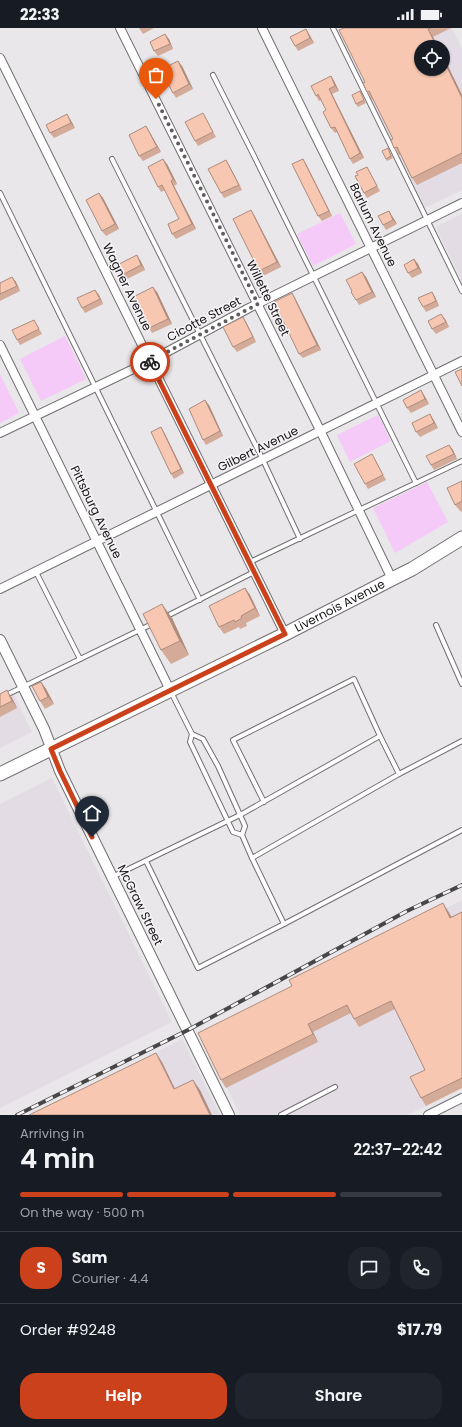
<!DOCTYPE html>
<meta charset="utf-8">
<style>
:root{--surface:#171b24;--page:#20242c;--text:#f1f3f6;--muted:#9ea1a6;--line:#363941;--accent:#ca411c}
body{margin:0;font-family:Poppins,sans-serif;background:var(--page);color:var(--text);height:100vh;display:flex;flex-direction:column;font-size:15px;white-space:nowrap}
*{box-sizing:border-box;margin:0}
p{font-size:13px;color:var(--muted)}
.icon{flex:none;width:22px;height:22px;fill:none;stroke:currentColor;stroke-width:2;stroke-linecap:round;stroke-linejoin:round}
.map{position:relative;height:1087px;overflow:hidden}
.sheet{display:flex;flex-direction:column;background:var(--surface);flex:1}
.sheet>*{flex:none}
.controls{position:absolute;left:414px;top:12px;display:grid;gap:8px}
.controls a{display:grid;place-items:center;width:36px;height:36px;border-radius:50%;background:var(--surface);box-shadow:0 1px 3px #0004;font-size:20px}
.pin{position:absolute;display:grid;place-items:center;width:34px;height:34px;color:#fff;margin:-41px -17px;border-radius:50% 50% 50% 0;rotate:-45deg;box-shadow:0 0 4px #0007}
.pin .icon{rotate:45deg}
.courier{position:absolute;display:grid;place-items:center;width:40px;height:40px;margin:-20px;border:3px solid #ca411c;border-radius:50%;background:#fff;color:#222;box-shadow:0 1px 5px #0007}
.head em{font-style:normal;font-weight:600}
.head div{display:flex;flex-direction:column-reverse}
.head{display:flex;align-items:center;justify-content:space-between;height:68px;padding:0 20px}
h1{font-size:26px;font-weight:600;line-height:30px}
.bar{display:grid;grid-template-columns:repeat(4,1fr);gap:6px 4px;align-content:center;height:48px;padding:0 20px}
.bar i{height:5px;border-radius:3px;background:var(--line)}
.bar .on{background:var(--accent)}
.bar p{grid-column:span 4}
.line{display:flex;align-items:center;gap:10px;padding:0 20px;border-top:1px solid var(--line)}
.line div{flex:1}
.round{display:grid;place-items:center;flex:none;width:42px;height:42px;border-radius:16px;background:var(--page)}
.primary-button{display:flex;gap:8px;margin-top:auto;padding:8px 20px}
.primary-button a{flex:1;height:46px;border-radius:16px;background:var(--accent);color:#fff;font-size:16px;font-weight:600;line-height:46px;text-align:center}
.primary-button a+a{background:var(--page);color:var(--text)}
.status{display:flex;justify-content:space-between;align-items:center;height:28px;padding:0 20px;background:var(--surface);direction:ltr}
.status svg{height:11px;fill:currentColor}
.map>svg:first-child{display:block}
.built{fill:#e4dce5;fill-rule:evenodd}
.green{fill:#f5c9f8}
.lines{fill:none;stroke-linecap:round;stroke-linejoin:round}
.service-casing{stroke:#716f71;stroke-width:6}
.minor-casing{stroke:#716f71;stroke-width:10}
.tertiary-casing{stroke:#716f71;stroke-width:12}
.primary-casing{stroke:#716f71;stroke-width:15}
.service{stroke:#fff;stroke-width:4}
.minor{stroke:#fff;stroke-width:8}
.tertiary{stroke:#fff;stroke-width:10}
.primary{stroke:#fff;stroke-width:13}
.rail-casing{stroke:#484748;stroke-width:4}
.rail{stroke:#f7f4f7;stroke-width:2.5;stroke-dasharray:8;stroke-linecap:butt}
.wall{fill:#d4ab99}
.shaded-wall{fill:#ad8b7d}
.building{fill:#f7c7b2;stroke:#ad8b7d}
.done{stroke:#5f5d5f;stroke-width:4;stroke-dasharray:0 7.2}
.route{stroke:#ca411c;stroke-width:5}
.labels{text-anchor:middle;stroke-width:3;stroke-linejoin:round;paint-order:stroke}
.street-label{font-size:12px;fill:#141314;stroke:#f7f4f7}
</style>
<div class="status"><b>22:33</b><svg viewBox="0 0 49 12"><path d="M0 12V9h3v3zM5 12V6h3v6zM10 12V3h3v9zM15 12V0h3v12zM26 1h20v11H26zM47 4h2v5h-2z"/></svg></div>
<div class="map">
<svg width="462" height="1087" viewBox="0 0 462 1087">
<rect width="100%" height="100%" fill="#e9e7e9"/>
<g class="built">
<path d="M340,0H452L462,21V162L425,180L337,2ZM421,19H443V41H421Z"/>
<path d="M462,186V253L436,199Z"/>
<path d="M14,667L32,704L0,720V674Z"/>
<path d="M52,750L172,994L0,1080V776Z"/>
<path d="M462,872V1060L407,1087H240L201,1006Z"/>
<path d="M182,1011L220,1087H33Z"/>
</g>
<g class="green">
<path d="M340,185L356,216L313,238L297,206Z"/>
<path d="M65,308L86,351L41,373L20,331Z"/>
<path d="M0,346L19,385L0,395Z"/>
<path d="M378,387L391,413L350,434L337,407Z"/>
<path d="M427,454L448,494L395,525L373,480Z"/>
</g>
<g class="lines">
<defs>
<g id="service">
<path d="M333,0L462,263"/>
<path d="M213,47L253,126L416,455"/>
<path d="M112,131L263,432L300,511"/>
<path d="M0,165L200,572"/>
<path d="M250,534L462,433"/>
<path d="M36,544L80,631"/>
<path d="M165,589L254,544"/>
<path d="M436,597L462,656"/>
<path d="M171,664L192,706L203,711L218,738L245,798L242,807L233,804L190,714L192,706"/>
<path d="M0,670L152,596"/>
<path d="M399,746L462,713"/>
<path d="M242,807L252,830L399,746L380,708"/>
<path d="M146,833L198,940L284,896L252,830"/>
<path d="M112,849L240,787L380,708L354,651L233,712L264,774"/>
<path d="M284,896L462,802"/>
<path d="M281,1087L335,1059"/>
</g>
<g id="minor">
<path d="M120,0L317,396L392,551"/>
<path d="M262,0L462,404"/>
<path d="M0,30L285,606"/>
<path d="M0,317L170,662"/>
<path d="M0,405L150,333L249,280L462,175"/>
<path d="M0,561L462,333"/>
<path d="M428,1087L462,1070"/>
</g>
<path id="tertiary" d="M0,612L44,701L60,743L229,1087"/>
<g id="primary">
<path id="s1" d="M0,746L285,606L392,551L412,541L462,510"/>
</g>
</defs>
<use href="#service" class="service-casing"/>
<use href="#minor" class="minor-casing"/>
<use href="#tertiary" class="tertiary-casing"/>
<use href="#primary" class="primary-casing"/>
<use href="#service" class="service"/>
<use href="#minor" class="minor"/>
<use href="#tertiary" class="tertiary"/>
<use href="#primary" class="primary"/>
<defs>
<path id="rail" d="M17,1087L188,1002L407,883L462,857"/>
</defs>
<use href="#rail" class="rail-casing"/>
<use href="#rail" class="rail"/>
</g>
<g class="wall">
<path d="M139,0H154L143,6Z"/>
<path d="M344,0H451L433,9L438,19H421L443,28L462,67V135L417,157L412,150L401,127H399L394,120L393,111L373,71L372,72L367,64L365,54Z"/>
<path d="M306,1L309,6L314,15L298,23L295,18Z"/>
<path d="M169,11L173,21L158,28L154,23Z"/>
<path d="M182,38L193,61L176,70L173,65Z"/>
<path d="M331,48L334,53L339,63L332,66L364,130L353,136L350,131L337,104L335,105L331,100L325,79L321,72L319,73L316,68Z"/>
<path d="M360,63L366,75L358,79L356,76Z"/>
<path d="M206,90L216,109L198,118L195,113Z"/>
<path d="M70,91L75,100L54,110L50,105Z"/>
<path d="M146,98L149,103L161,124L143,133L139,128Z"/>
<path d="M389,123L393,130L387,133L386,131Z"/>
<path d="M303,131L306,136L332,188L322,193L318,188Z"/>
<path d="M226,132L229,137L242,162L224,170L221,165Z"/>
<path d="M167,136L177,156L174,158L196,201L176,211L172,206L179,191L165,162L161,164L158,159Z"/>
<path d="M367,139L370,144L380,163L367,170L364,165L358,147Z"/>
<path d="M99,165L103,170L119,201L106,208L102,203Z"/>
<path d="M254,187L281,239L263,248L259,243Z"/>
<path d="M392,188L397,196L386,202L383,197Z"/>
<path d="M414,231L418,236L422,245L412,250L408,245Z"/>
<path d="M140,232L145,242L125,252L122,247Z"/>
<path d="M362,244L366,249L376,269L359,277L356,272L352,263Z"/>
<path d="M12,249L16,254L20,263L0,273V255Z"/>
<path d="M95,262L99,267L103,276L85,285L82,280Z"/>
<path d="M157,264L172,296L152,305L149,300Z"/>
<path d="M432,264L435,269L439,278L426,284L423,279Z"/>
<path d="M292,265L295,270L321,322L303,330L299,326Z"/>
<path d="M243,289L246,294L256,314L237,324L233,319Z"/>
<path d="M445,291L449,299L436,306L432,301Z"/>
<path d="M34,292L37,297L42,306L20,317L17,312Z"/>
<path d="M424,367L429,376L411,385L407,380Z"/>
<path d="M209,377L223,408L206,417L203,412Z"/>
<path d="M433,391L438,400L420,409L416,404Z"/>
<path d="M164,404L184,445L174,451L171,446Z"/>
<path d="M449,417L453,422L457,431L434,442L431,437Z"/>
<path d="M375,431L386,452L368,461L365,456Z"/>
<path d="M462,453V483L461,484L455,477Z"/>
<path d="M245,560L250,567L260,588L246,595L247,598L240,601L239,599L224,606L219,599Z"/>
<path d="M172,590L189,627L171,636L161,622Z"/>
<path d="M41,654L46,661L54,676L45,681L40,673Z"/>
<path d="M0,666L12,670L17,680L0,689Z"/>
<path d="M448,883L452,889L462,884V1060L426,1078L421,1070L425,1042L395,981L359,999L354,991L351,985L313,1004L318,1014L226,1060L221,1052Z"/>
</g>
<g class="shaded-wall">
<path d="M306,1L309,6L314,15L310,10Z"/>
<path d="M428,1L433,9L438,19H437Z"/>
<path d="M165,6L169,11L173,21L170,16Z"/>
<path d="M443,28L462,67V70L443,31Z"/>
<path d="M178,33L182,38L193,61L189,56Z"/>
<path d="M331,48L334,53L339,63L335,58Z"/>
<path d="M329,61L332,66L364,130L360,125Z"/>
<path d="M67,86L70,91L75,100L71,95Z"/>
<path d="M146,98L149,103L161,124L157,119Z"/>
<path d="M163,131L167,136L177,156L173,151Z"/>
<path d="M303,131L306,136L332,188L329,183Z"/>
<path d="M226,132L229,137L242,162L239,157Z"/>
<path d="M171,153L174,158L196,201L192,196Z"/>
<path d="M99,165L103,170L119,201L115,196Z"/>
<path d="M251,182L254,187L281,239L277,234Z"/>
<path d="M389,183L392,188L397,196L393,192Z"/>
<path d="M137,227L140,232L145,242L141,237Z"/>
<path d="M414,231L418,236L422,245L418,240Z"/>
<path d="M362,244L366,249L376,269L372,264Z"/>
<path d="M12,249L16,254L20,263L17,258Z"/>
<path d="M153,259L157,264L172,296L168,291Z"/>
<path d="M95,262L99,267L103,276L100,271Z"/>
<path d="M432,264L435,269L439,278L436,273Z"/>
<path d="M292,265L295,270L321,322L317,317Z"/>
<path d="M441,286L445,291L449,299L446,294Z"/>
<path d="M243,289L246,294L256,314L253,309Z"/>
<path d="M421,362L424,367L429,376L425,371Z"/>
<path d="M205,372L209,377L223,408L220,403Z"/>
<path d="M430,386L433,391L438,400L434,395Z"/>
<path d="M161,399L164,404L184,445L181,441Z"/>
<path d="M449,417L453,422L457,431L454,426Z"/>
<path d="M245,560L250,567L260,588L255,580Z"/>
<path d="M162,576L172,590L189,627L180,613Z"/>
<path d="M41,654L46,661L54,676L48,669Z"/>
<path d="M7,662L12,670L17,680L12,673Z"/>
<path d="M443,875L448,883L455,897L450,890Z"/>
<path d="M308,996L313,1004L318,1014L313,1006Z"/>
<path d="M156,1025L162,1034L180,1071L174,1061Z"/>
<path d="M193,1052L200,1062L212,1087H210Z"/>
</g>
<g class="building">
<path d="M344,0H431L428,1L437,19H421V41H443V31L462,70V125L412,150L397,119L394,120L391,112L393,111L369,63L367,64L363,55L365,54L339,2Z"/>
<path d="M306,1L310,10L295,18L290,9Z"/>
<path d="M165,6L170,16L154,23L150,14Z"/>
<path d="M178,33L189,56L173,65L164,48L166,47L162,41Z"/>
<path d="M331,48L335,58L329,61L360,125L350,131L335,99L331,100L323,84L326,82L318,66L316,68L311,58Z"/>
<path d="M360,63L364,72L356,76L352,67Z"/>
<path d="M203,85L213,104L195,113L185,94Z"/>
<path d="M67,86L71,95L50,105L46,97Z"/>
<path d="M146,98L157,119L139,128L129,107Z"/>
<path d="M388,120L391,128L386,131L382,123Z"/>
<path d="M163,131L173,151L171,153L192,196L172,206L168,196L179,191L162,157L158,159L148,139Z"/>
<path d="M303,131L329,183L318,188L292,136Z"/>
<path d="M226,132L239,157L221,165L208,141Z"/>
<path d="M367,139L377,158L364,165L355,148L358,147L356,144Z"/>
<path d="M99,165L115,196L102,203L86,172Z"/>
<path d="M251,182L277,234L259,243L233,191Z"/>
<path d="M389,183L393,192L383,197L378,188Z"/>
<path d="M137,227L141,237L122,247L117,237Z"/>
<path d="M414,231L418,240L408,245L404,237Z"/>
<path d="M362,244L372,264L356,272L351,264L352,263L346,252Z"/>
<path d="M12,249L17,258L0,266V255Z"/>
<path d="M153,259L168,291L149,300L133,269Z"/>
<path d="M95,262L100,271L82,280L77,270Z"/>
<path d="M432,264L436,273L423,279L418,270Z"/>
<path d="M292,265L317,317L299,326L274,274Z"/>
<path d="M441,286L446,294L432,301L428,293Z"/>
<path d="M243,289L253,309L233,319L223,299Z"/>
<path d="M34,292L39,301L17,312L12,302Z"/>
<path d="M462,341V358L455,344Z"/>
<path d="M421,362L425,371L407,380L403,372Z"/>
<path d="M205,372L220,403L203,412L189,381Z"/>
<path d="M430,386L434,395L416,404L412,395Z"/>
<path d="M161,399L181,441L171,446L151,404Z"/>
<path d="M449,417L454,426L431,437L426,428Z"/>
<path d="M372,426L383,447L365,456L354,436Z"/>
<path d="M462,453V473L455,477L447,460Z"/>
<path d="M245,560L255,580L241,588L242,590L235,594L234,592L219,599L209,578Z"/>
<path d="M162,576L180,613L161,622L143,586Z"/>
<path d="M41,654L48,669L40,673L32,658Z"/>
<path d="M7,662L12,673L0,679V666Z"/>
<path d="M443,875L450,890L462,884V1050L421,1070L410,1049L425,1042L391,973L354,991L347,977L308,996L313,1006L221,1052L198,1005L292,958L289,952Z"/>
<path d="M156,1025L174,1061L193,1052L210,1087H29Z"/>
</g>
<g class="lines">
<path class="done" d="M150,334V333L258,276L156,71"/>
<path class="route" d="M92,809L60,743L51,721L285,606L150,334"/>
</g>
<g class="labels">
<g class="street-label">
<text transform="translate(373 197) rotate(64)" y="4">Barlum Avenue</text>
<text transform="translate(127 259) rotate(64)" y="4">Wagner Avenue</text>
<text transform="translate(268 270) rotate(64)" y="4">Willette Street</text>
<text transform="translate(204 291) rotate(-28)" y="4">Cicotte Street</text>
<text transform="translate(258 421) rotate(-26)" y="4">Gilbert Avenue</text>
<text transform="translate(96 484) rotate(64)" y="4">Pittsburg Avenue</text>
<text dy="4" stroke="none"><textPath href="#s1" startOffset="379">Livernois Avenue</textPath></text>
<text transform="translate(140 877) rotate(64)" y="4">McGraw Street</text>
</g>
</g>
</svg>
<div class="controls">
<a><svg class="icon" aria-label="locate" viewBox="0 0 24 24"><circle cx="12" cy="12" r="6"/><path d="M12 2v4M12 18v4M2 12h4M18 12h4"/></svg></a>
</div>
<div class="pin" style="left:156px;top:71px;background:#ea580c"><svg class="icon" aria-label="bag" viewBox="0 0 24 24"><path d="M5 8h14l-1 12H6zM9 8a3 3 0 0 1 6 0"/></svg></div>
<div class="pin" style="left:92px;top:809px;background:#1f2937"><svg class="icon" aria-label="home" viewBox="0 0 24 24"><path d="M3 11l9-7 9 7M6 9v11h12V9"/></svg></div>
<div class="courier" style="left:150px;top:334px"><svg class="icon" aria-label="bike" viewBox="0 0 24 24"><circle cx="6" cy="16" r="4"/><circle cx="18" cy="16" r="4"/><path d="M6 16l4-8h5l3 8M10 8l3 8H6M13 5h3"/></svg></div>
</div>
<section class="sheet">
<div class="head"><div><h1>4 min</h1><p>Arriving in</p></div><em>22:37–22:42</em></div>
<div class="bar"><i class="on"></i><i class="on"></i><i class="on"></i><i></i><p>On the way · 500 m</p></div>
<div class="line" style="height:72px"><b class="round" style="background:var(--accent);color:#fff">S</b><div><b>Sam</b><p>Courier · 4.4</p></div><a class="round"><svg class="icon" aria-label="chat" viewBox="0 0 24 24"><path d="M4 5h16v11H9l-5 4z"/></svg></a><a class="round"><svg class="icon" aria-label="phone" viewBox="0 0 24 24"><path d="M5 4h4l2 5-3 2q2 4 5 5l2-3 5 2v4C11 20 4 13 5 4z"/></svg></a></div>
<div class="line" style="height:52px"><div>Order #9248</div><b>$17.79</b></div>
<div class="primary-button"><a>Help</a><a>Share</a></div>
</section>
